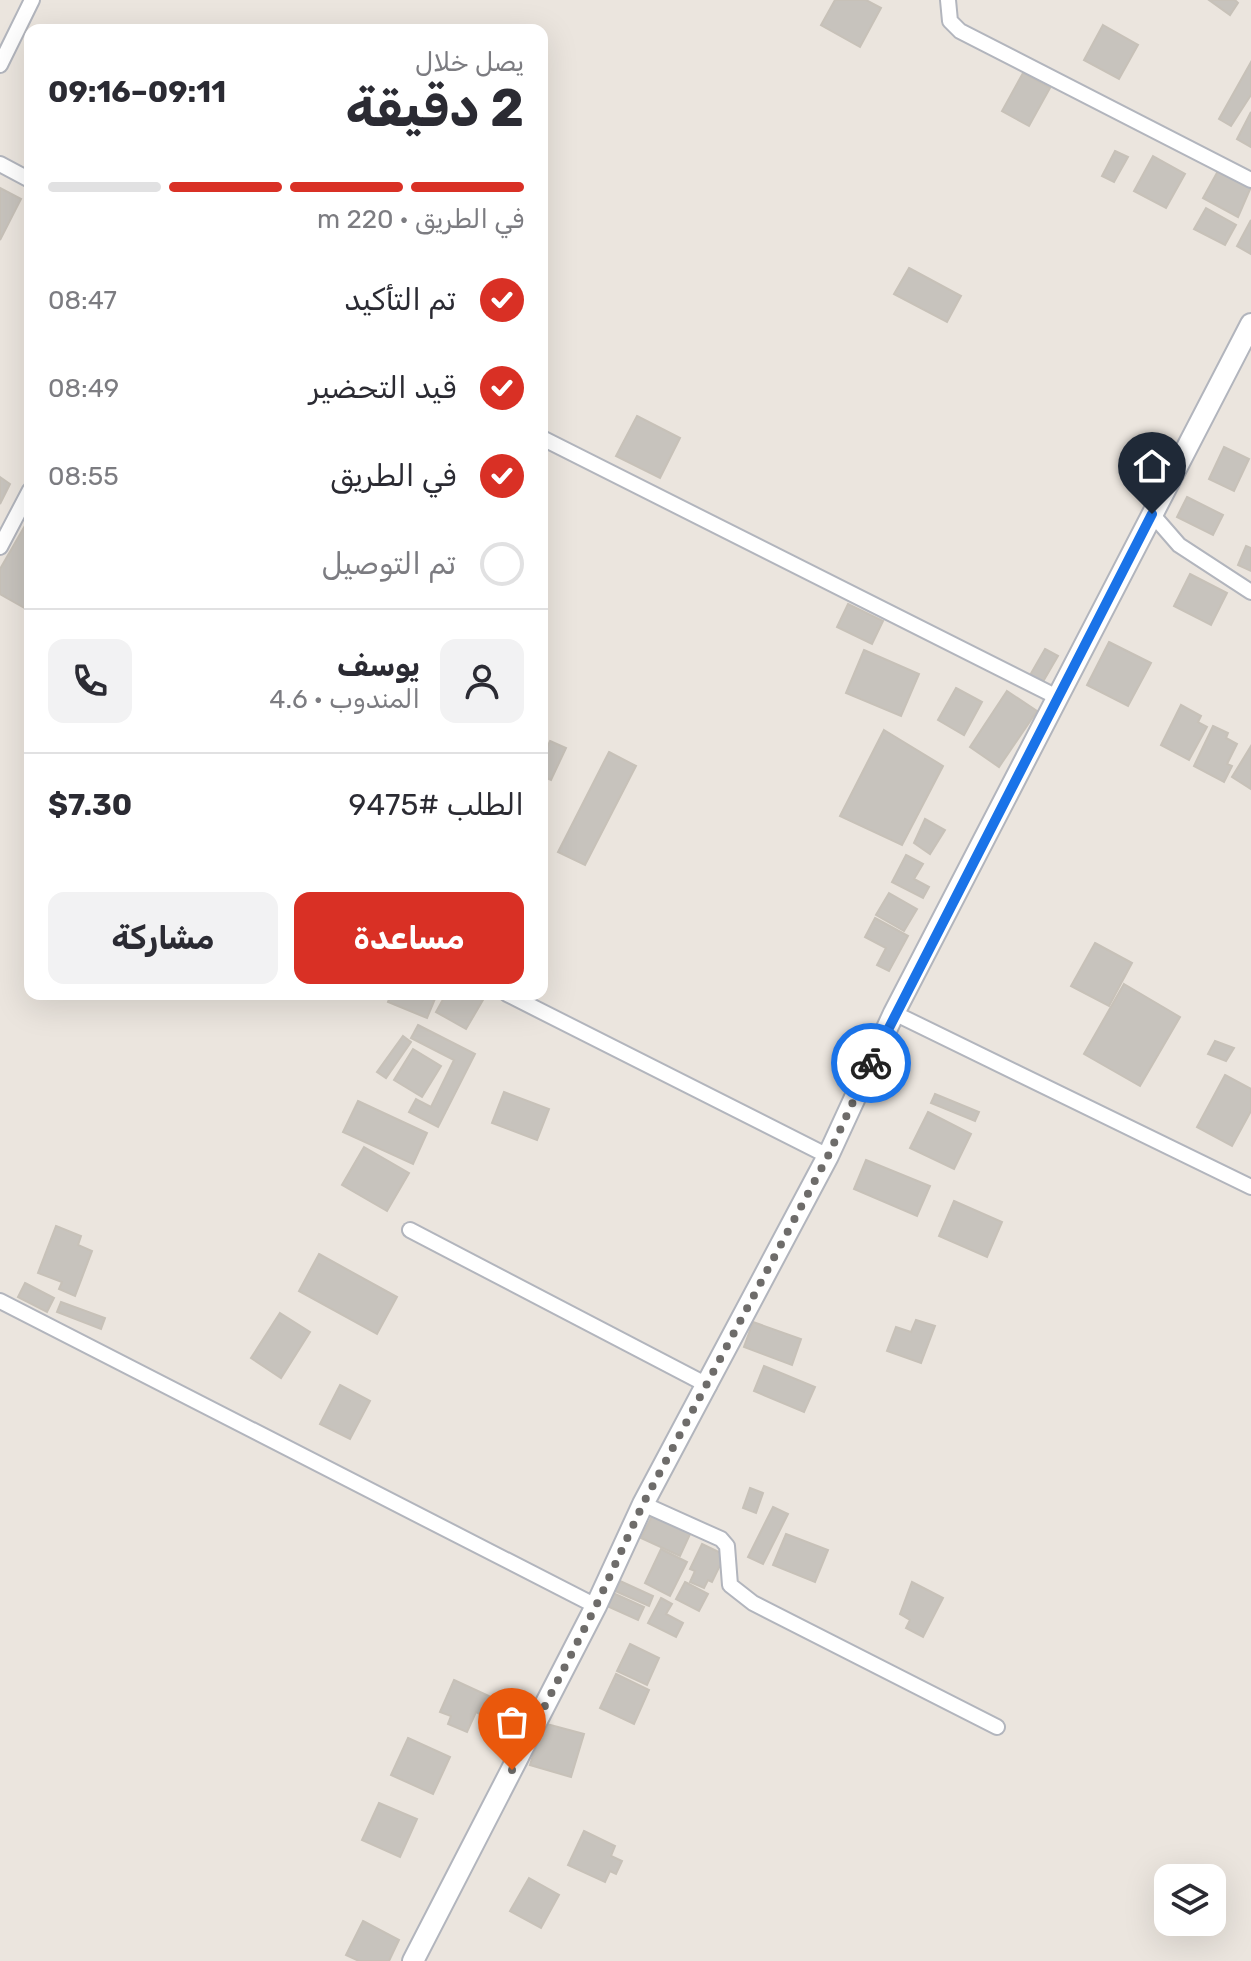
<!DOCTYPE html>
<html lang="ar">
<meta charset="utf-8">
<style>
:root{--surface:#fff;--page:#f2f2f3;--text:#2b2b33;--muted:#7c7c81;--line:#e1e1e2;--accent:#d93025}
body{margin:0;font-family:Rubik,Vazirmatn,sans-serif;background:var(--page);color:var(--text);direction:rtl;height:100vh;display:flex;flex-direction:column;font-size:30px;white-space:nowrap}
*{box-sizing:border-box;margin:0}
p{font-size:26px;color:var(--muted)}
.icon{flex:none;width:44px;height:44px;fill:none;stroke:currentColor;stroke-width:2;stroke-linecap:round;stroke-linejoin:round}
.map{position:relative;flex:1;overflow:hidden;direction:ltr}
.panel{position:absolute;left:24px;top:24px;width:524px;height:976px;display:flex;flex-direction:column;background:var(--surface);border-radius:16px;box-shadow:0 8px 32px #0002;direction:rtl}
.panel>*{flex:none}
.controls{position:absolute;left:1154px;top:1864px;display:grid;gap:16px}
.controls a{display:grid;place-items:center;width:72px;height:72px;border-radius:16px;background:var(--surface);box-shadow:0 8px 32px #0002;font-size:40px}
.pin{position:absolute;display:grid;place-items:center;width:68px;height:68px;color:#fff;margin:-82px -34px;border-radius:50% 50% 50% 0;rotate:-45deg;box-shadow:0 0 8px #0007}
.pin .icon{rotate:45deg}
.courier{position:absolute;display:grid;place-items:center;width:80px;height:80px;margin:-40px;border:6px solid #1a73e8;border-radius:50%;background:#fff;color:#222;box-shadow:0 2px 10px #0007}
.overview em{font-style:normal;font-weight:700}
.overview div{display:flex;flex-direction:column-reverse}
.overview{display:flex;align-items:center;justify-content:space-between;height:136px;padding:0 24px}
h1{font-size:52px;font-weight:700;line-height:60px}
.bar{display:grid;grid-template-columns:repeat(4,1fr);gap:12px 8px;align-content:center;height:96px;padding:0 24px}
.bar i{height:10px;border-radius:6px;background:var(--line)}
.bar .on{background:var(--accent)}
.bar p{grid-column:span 4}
.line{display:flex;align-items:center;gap:20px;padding:0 24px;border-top:2px solid var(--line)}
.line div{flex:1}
.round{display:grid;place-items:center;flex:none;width:84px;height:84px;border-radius:16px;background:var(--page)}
ol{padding:0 24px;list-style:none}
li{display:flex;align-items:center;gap:24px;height:88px}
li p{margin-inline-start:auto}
li .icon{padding:8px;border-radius:50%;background:var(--accent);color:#fff;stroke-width:4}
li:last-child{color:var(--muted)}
li i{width:44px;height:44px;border:4px solid var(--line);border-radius:50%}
.button{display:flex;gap:16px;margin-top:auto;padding:16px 24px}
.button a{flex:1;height:92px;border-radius:16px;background:var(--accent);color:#fff;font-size:32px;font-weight:700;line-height:92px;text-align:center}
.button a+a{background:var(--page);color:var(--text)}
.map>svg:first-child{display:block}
.building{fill:#c7c3bd;stroke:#c7c1b8;stroke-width:2}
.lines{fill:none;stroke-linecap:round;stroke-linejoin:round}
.street-casing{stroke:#b2b5bd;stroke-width:18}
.secondary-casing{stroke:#b2b5bd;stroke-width:24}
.street{stroke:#fff;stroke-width:14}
.secondary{stroke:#fff;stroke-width:20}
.done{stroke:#6e6c6a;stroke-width:8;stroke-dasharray:0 14.4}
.route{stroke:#1a73e8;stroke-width:10}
</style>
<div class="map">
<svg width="1251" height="1961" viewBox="0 0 1251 1961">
<rect width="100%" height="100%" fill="#ebe5de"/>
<g class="building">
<path d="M835,0H866L881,8L860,47L821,25Z"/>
<path d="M1209,0H1235L1238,3L1230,15Z"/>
<path d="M1103,25L1138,45L1119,79L1084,60Z"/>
<path d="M1251,62V95L1231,126L1219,119Z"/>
<path d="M1023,73L1050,88L1029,126L1002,111Z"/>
<path d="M1251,112V147L1237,139Z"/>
<path d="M1115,151L1128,157L1114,182L1102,176Z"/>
<path d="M1153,156L1185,174L1166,208L1134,191Z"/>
<path d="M1219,169L1251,187L1238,217L1203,198Z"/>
<path d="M0,188L21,199L0,240Z"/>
<path d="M1206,208L1236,225L1225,245L1194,229Z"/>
<path d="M1251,220V254L1237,246Z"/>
<path d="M909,268L961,296L947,322L894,294Z"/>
<path d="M637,416L680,438L660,478L616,456Z"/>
<path d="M1224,447L1249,459L1234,491L1209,479Z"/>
<path d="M0,477L10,484L0,504Z"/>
<path d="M1187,497L1223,515L1213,535L1177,517Z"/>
<path d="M30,517V611L0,594V569Z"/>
<path d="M1246,546L1251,548V571L1238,565Z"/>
<path d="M1190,574L1227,593L1211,625L1174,606Z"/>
<path d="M848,604L883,621L872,644L837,627Z"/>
<path d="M1109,642L1151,663L1128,706L1087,685Z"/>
<path d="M1045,649L1058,656L1041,685L1029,677Z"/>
<path d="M864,650L919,674L901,716L846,693Z"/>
<path d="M956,688L982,702L964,735L938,720Z"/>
<path d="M1007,691L1037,711L999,767L970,747Z"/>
<path d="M1181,705L1201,716L1198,722L1207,727L1189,760L1161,745Z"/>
<path d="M1213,726L1228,733L1226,738L1237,744L1227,764L1232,766L1224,782L1194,766Z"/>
<path d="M884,730L943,766L902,845L840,816Z"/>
<path d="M550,741L566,748L551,780L542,776V759Z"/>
<path d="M1251,746V789L1232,777Z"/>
<path d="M609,752L636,766L585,865L558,852Z"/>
<path d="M925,819L945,830L930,854L914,843Z"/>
<path d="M906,855L923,864L914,879L929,887L923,898L892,882Z"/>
<path d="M889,893L917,909L904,931L876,915Z"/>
<path d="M875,918L908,936L889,971L877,965L886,948L865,937Z"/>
<path d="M1095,943L1132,963L1109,1006L1071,986Z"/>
<path d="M1124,984L1180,1017L1140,1086L1084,1054Z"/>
<path d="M391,994H437L427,1018L388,1002Z"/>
<path d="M446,994H472L483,1000L466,1029L436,1012Z"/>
<path d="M418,1025L475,1054L438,1127L409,1112L416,1099L431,1107L454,1060L411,1038Z"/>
<path d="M403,1036L411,1042L386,1078L377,1072Z"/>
<path d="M1215,1041L1234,1048L1226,1061L1208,1054Z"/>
<path d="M413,1049L441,1066L422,1097L394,1080Z"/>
<path d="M1225,1075L1251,1089V1111L1232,1146L1197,1127Z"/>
<path d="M504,1092L549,1109L537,1140L492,1123Z"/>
<path d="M935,1094L979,1112L975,1121L931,1103Z"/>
<path d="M358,1101L427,1133L413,1164L343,1132Z"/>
<path d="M928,1112L971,1134L954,1169L910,1148Z"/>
<path d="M364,1147L409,1173L387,1211L342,1185Z"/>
<path d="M866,1160L930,1186L917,1216L854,1189Z"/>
<path d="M954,1201L1002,1222L987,1257L939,1236Z"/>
<path d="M56,1226L81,1236L78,1245L92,1251L75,1296L59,1289L62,1282L38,1273Z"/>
<path d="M319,1254L397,1297L377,1334L299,1291Z"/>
<path d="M25,1283L54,1298L47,1312L18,1297Z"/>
<path d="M61,1302L105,1318L101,1329L57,1312Z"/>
<path d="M280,1313L310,1332L281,1378L251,1358Z"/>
<path d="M916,1320L935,1326L921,1363L887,1351L896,1327L911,1332Z"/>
<path d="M753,1322L801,1339L792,1365L744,1347Z"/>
<path d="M764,1366L815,1387L804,1412L754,1391Z"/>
<path d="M340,1385L370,1401L350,1439L320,1424Z"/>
<path d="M750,1488L763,1493L756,1513L743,1508Z"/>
<path d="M773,1507L788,1514L763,1564L748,1557Z"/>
<path d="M653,1514L691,1532L680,1556L641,1538Z"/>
<path d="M786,1534L828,1550L815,1582L773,1565Z"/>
<path d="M702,1544L725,1555L712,1582L708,1580L704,1588L690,1582L695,1571L690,1569Z"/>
<path d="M661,1549L687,1562L670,1596L645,1583Z"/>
<path d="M620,1581L653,1596L649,1606L615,1591Z"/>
<path d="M685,1582L708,1594L699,1611L676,1599Z"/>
<path d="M912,1582L943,1598L923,1637L906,1628L910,1620L900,1614Z"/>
<path d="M613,1593L644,1607L638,1620L607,1606Z"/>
<path d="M661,1598L672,1604L666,1614L683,1623L676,1637L648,1623Z"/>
<path d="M630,1644L659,1658L647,1685L617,1671Z"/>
<path d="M616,1674L649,1690L634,1724L600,1708Z"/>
<path d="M454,1680L491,1697L483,1716L476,1712L467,1732L448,1724L451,1716L440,1712Z"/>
<path d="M543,1723L584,1734L571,1777L530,1765Z"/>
<path d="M408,1738L450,1757L433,1794L391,1775Z"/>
<path d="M379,1803L417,1819L400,1857L362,1840Z"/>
<path d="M584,1831L615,1846L611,1856L622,1861L616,1874L610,1871L605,1882L568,1865Z"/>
<path d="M529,1878L559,1895L541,1928L510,1911Z"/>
<path d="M363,1921L399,1940L389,1961H359L346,1955Z"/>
</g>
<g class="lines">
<defs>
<g id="street">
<path d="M948,0L950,21L960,31L1251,180"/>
<path d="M0,65L32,0"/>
<path d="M0,164L30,180"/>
<path d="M542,438L1057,697"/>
<path d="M1152,514L1179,545L1251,592"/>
<path d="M0,547L30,490"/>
<path d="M507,994L828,1156"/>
<path d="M894,1013L1251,1187"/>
<path d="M410,1230L709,1386"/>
<path d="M0,1301L596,1606"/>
<path d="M643,1504L721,1539L727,1546L730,1585L753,1603L997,1727"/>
</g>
<path id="secondary" d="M413,1961L596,1606L643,1504L828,1156L894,1013L1251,324"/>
</defs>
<use href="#street" class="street-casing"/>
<use href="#secondary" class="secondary-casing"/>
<use href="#street" class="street"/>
<use href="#secondary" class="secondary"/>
</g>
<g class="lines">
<path class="done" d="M512,1770L596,1606L643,1504L828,1156L871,1063"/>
<path class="route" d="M871,1063L1152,514"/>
</g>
</svg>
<div class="controls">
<a><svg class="icon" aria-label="layers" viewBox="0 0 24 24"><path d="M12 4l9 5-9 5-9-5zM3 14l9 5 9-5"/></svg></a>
</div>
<div class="pin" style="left:512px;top:1770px;background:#ea580c"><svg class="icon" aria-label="bag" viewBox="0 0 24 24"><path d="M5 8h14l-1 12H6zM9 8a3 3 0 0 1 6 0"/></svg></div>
<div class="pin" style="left:1152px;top:514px;background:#1f2937"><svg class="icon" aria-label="home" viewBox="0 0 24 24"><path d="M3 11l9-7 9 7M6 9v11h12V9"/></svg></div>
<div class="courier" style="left:871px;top:1063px"><svg class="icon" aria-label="bike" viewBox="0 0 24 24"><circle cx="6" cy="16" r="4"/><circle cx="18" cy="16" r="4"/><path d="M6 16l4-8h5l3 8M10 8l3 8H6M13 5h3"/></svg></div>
<section class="panel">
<div class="overview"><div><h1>2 دقيقة</h1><p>يصل خلال</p></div><em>09:11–09:16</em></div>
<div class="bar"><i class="on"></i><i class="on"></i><i class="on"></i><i></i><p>في الطريق · 220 m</p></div>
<ol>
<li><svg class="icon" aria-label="check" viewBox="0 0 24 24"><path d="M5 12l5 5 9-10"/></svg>تم التأكيد<p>08:47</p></li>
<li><svg class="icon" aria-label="check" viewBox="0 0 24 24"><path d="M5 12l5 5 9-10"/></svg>قيد التحضير<p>08:49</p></li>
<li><svg class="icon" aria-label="check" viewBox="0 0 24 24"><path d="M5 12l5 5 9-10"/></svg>في الطريق<p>08:55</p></li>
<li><i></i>تم التوصيل</li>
</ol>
<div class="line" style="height:144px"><a class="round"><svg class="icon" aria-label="person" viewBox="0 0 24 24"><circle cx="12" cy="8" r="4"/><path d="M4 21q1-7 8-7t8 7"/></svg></a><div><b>يوسف</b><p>المندوب · 4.6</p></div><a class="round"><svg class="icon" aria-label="phone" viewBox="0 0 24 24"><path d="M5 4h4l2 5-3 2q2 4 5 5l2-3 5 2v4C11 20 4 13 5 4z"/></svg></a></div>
<div class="line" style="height:104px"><div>الطلب #9475</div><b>$7.30</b></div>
<div class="button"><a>مساعدة</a><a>مشاركة</a></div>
</section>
</div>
